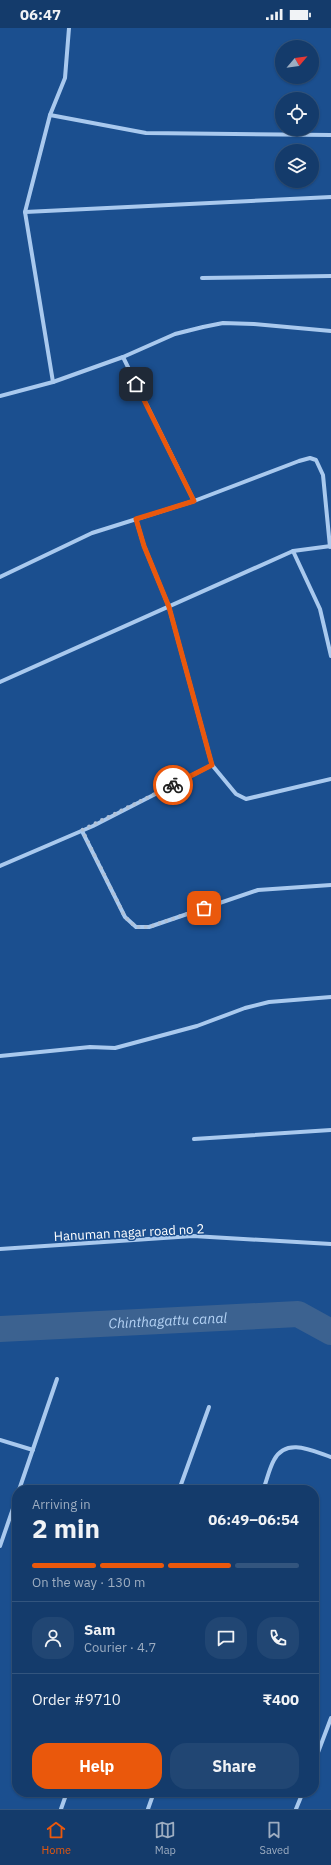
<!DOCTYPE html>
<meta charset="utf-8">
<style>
:root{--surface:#143b6b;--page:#214673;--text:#f1f3f6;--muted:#9dadc1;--line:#33557e;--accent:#ea580c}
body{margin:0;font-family:"IBM Plex Sans",sans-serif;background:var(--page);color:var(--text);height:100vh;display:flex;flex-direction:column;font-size:15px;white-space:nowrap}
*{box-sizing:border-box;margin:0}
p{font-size:13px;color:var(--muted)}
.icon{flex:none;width:22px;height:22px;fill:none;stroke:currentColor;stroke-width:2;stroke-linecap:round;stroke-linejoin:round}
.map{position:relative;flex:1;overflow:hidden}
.drawer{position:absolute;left:12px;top:1457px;width:307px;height:312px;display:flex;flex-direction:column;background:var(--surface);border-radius:16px;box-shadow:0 1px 3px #0004,0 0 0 1px var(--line)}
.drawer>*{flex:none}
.needle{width:26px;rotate:61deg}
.controls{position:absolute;left:275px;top:12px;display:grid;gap:8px}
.controls a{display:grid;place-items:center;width:44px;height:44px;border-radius:50%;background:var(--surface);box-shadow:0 1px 3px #0004,0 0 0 1px var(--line);font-size:20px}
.pin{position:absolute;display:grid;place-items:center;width:34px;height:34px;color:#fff;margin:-17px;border-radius:8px;box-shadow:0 2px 6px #0006}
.courier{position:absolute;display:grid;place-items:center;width:40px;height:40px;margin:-20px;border:3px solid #ea580c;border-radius:50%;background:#fff;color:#222;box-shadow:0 1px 5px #0007}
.headline em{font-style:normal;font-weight:700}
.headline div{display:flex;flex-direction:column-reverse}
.headline{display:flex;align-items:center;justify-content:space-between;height:68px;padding:0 20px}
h1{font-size:26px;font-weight:700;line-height:30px}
.bar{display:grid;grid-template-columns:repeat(4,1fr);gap:6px 4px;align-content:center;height:48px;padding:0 20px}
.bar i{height:5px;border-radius:3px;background:var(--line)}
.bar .selected{background:var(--accent)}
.bar p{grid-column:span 4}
.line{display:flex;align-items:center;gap:10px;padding:0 20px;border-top:1px solid var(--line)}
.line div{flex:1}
.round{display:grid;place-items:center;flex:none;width:42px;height:42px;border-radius:16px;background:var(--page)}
.action{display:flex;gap:8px;margin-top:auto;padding:8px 20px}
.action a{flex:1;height:46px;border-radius:16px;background:var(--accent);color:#fff;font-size:16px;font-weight:700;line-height:46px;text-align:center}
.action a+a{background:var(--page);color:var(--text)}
.status{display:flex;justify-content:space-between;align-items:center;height:28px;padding:0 20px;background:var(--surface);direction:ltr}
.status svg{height:11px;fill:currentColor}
.tabs{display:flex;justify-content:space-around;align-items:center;height:56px;border-top:1px solid var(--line);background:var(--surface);font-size:11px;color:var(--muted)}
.tabs a{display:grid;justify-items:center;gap:2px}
.tabs .selected{color:var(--accent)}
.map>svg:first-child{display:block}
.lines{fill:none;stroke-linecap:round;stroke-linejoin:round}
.canal{stroke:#3c6290;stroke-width:26}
.street{stroke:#a9c9ee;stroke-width:4}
.done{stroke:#afc1d8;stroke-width:4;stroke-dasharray:0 7.2}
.route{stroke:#ea580c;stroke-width:5}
.labels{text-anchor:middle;stroke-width:3;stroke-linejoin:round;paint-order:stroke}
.street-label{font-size:13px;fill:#fff;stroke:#1b4f8f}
.water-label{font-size:14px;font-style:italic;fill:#b5d3f5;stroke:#1b4f8f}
</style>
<div class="status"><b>06:47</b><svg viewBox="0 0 49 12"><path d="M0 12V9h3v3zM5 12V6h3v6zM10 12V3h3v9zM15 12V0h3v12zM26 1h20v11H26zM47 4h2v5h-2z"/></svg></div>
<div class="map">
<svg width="331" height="1781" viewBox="0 0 331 1781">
<rect width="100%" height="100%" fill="#1b4f8f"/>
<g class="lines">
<path class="canal" id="s1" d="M0,1301L298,1286L331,1304"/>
<g class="street">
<path d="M50,87L146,105L331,107"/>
<path d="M25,184L331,169"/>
<path d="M202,250L331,248"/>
<path d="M123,329L194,473"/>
<path d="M53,354L25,184L50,87L65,50L69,0"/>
<path d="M0,368L53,354L123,329L175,306L203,299L223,295L254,296L331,303"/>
<path d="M136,491L144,518L169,579L212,737"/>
<path d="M293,523L320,581L331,628"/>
<path d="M0,549L92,505L194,473L299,433L310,430L316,432L323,447L330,519"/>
<path d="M0,654L293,523L331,518"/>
<path d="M82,803L125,889L136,899H149L258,862L331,857"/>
<path d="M0,838L93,798L212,737L236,766L246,771L331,751"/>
<path d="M0,1028L90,1019L115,1020L197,998L245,980L269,974L331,969"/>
<path d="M194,1111L331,1102"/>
<path d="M0,1221L193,1208L331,1216"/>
<path d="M0,1412L33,1422"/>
<path d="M19,1462L57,1351"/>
<path d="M179,1462L209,1379"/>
<path d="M263,1462C267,1452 269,1441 274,1432C286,1409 313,1423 331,1429"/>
<path d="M0,1518L17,1469"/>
<path d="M314,1735L331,1690"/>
<path d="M61,1781L67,1764"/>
<path d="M148,1781L154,1764"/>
<path d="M296,1781L303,1764"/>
</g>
</g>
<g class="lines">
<path class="done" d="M173,757L82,802L125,889L136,899H149L204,880"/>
<path class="route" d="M136,356L194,473L136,491L144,518L169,579L212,737L173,757"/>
</g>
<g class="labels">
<g class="street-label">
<text transform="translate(129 1204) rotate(-3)" y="5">Hanuman nagar road no 2</text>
</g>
<g class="water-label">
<text dy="5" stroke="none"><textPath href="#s1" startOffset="168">Chinthagattu canal</textPath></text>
</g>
</g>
</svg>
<div class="controls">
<a><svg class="needle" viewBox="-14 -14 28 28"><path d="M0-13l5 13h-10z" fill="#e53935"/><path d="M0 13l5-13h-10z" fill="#9dadc1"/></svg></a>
<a><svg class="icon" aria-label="locate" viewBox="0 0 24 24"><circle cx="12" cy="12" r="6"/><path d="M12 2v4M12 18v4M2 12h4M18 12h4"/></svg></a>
<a><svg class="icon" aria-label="layers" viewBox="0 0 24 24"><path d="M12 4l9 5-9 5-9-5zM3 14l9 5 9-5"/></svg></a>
</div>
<div class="pin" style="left:204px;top:880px;background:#ea580c"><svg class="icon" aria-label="bag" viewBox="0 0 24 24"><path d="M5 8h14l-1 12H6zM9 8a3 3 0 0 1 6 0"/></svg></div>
<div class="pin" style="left:136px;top:356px;background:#1f2937"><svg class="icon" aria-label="home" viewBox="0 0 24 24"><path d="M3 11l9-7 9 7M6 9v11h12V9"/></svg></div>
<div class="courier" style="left:173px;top:757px"><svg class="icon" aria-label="bike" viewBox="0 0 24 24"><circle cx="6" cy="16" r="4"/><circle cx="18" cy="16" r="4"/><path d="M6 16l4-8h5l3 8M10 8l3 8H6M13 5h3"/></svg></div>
<section class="drawer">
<div class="headline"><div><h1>2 min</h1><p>Arriving in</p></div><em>06:49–06:54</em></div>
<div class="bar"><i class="selected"></i><i class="selected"></i><i class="selected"></i><i></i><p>On the way · 130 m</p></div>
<div class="line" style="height:72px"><a class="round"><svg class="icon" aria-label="person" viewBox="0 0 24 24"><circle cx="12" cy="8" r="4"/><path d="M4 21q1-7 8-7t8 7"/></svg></a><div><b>Sam</b><p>Courier · 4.7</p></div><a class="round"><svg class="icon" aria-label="chat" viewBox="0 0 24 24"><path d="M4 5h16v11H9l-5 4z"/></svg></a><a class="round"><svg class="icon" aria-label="phone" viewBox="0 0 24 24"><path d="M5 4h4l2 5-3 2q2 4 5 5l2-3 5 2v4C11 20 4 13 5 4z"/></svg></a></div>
<div class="line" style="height:52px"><div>Order #9710</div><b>₹400</b></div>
<div class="action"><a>Help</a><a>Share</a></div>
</section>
</div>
<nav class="tabs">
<a class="selected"><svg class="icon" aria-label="home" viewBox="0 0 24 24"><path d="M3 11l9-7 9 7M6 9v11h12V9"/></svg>Home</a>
<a><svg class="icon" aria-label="map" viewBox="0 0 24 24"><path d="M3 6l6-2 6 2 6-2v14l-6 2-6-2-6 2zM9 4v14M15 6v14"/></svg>Map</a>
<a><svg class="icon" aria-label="saved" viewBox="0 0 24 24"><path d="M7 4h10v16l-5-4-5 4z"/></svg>Saved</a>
</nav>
